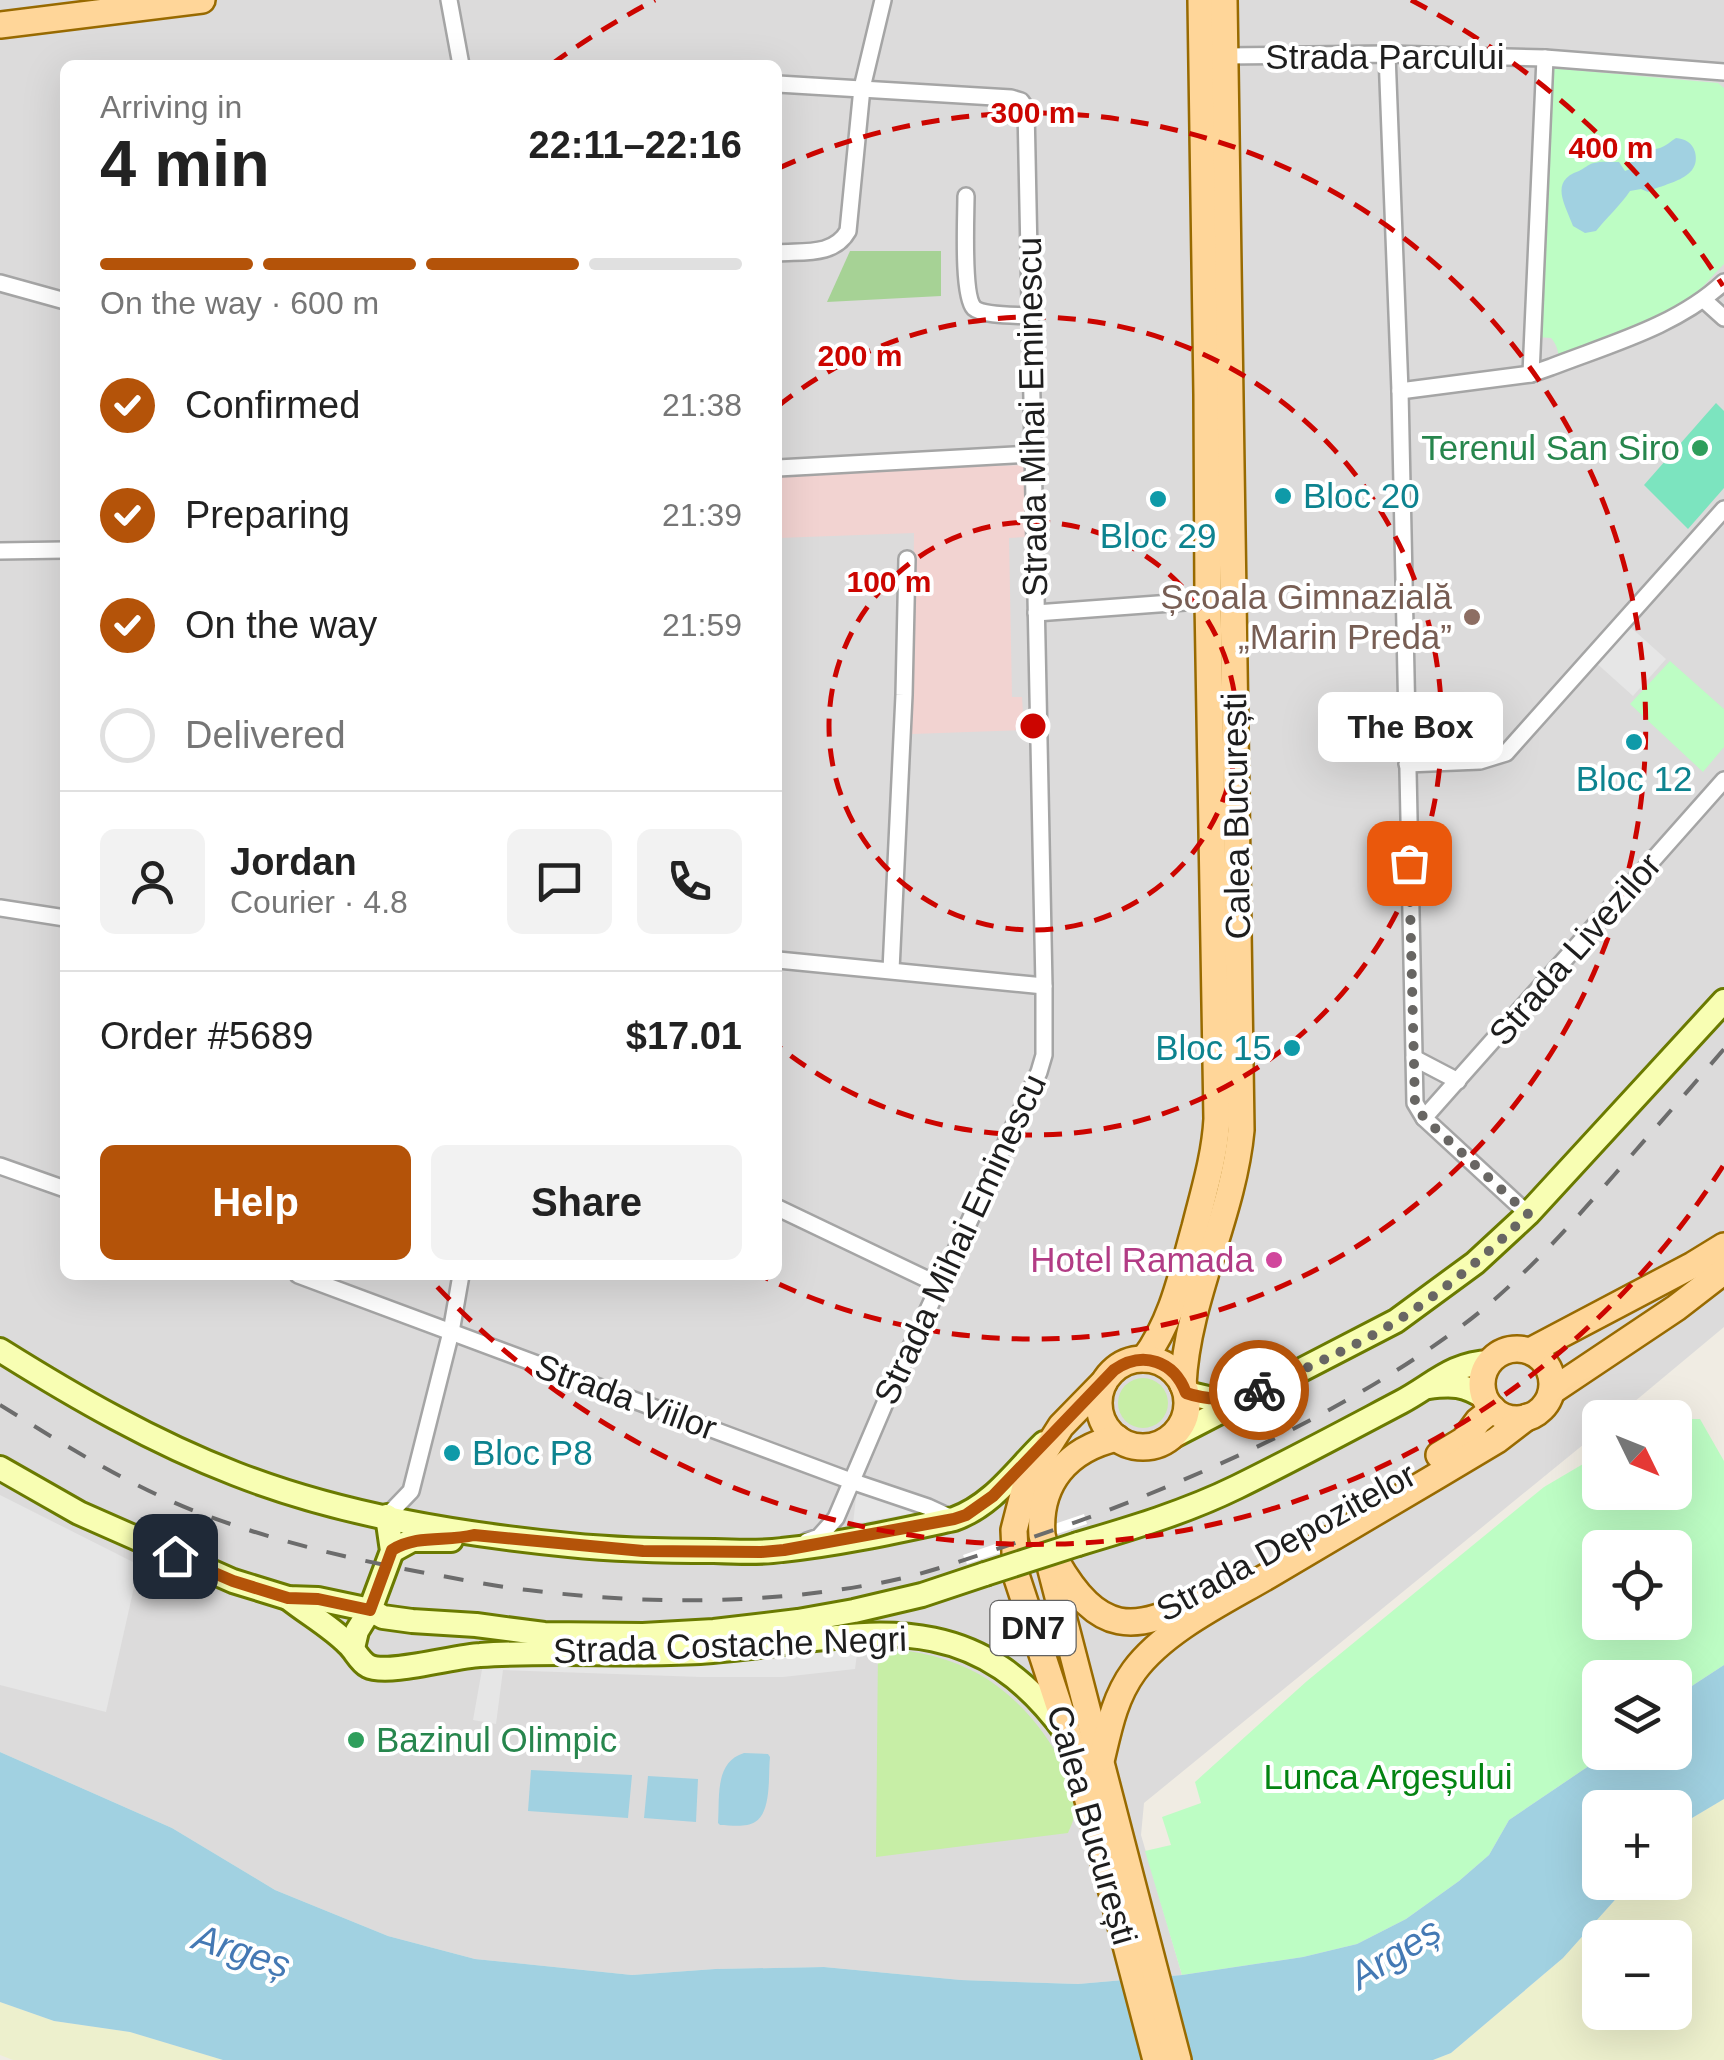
<!DOCTYPE html>
<meta charset="utf-8">
<style>
:root{--surface:#fff;--page:#f2f2f2;--text:#222;--muted:#767676;--line:#e0e0e0;--accent:#b45309}
body{margin:0;font-family:Arial,sans-serif;background:var(--page);color:var(--text);height:100vh;display:flex;flex-direction:column;font-size:38px;white-space:nowrap}
*{box-sizing:border-box;margin:0}
p{font-size:32px;color:var(--muted)}
.icon{flex:none;width:55px;height:55px;fill:none;stroke:currentColor;stroke-width:2;stroke-linecap:round;stroke-linejoin:round}
.map{position:relative;flex:1;overflow:hidden}
.panel{position:absolute;left:60px;top:60px;width:722px;height:1220px;display:flex;flex-direction:column;background:var(--surface);border-radius:15px;box-shadow:0 10px 40px #0002}
.panel>*{flex:none}
.needle{width:65px;rotate:133deg}
.fabs{position:absolute;left:1582px;top:1400px;display:grid;gap:20px}
.fabs a{display:grid;place-items:center;width:110px;height:110px;border-radius:15px;background:var(--surface);box-shadow:0 10px 40px #0002;font-size:50px}
.pin{position:absolute;display:grid;place-items:center;width:85px;height:85px;color:#fff;margin:-42px;border-radius:20px;box-shadow:0 5px 15px #0006}
.courier{position:absolute;display:grid;place-items:center;width:100px;height:100px;margin:-50px;border:8px solid #b45309;border-radius:50%;background:#fff;color:#222;box-shadow:0 2px 12px #0007}
.bubble{position:absolute;height:70px;border-radius:15px;background:var(--surface);box-shadow:0 10px 40px #0002;font-size:32px;font-weight:700;line-height:70px;text-align:center}
.headline em{font-style:normal;font-weight:700}
.headline div{display:flex;flex-direction:column-reverse}
.headline{display:flex;align-items:center;justify-content:space-between;height:170px;padding:0 40px}
h1{font-size:65px;font-weight:700;line-height:75px}
.bar{display:grid;grid-template-columns:repeat(4,1fr);gap:15px 10px;align-content:center;height:120px;padding:0 40px}
.bar i{height:12px;border-radius:8px;background:var(--line)}
.bar .selected{background:var(--accent)}
.bar p{grid-column:span 4}
.line{display:flex;align-items:center;gap:25px;padding:0 40px;border-top:2px solid var(--line)}
.line div{flex:1}
.round{display:grid;place-items:center;flex:none;width:105px;height:105px;border-radius:15px;background:var(--page)}
ol{padding:0 40px;list-style:none}
li{display:flex;align-items:center;gap:30px;height:110px}
li p{margin-inline-start:auto}
li .icon{padding:10px;border-radius:50%;background:var(--accent);color:#fff;stroke-width:4}
li:last-child{color:var(--muted)}
li i{width:55px;height:55px;border:5px solid var(--line);border-radius:50%}
.primary-button{display:flex;gap:20px;margin-top:auto;padding:20px 40px}
.primary-button a{flex:1;height:115px;border-radius:15px;background:var(--accent);color:#fff;font-size:40px;font-weight:700;line-height:115px;text-align:center}
.primary-button a+a{background:var(--page);color:var(--text)}
.map>svg:first-child{display:block}
.residential{fill:#dcdbdb;fill-rule:evenodd}
.commercial{fill:#f2d3d1}
.farmland{fill:#edf0cd;fill-rule:evenodd}
.grass{fill:#c7eea6}
.forest{fill:#a6d295}
.park{fill:#bdfdc4;fill-rule:evenodd}
.pitch{fill:#7ce4bf}
.parking{fill:#e6e6e6}
.water{fill:#a1d1e1}
.pier{fill:#fff}
.lines{fill:none;stroke-linecap:round;stroke-linejoin:round}
.street-casing{stroke:#a5a5a5;stroke-width:20}
.secondary-casing{stroke:#6a7a00;stroke-width:28}
.primary-casing{stroke:#986a00;stroke-width:30}
.street{stroke:#fff;stroke-width:15}
.secondary{stroke:#f8feb3;stroke-width:22}
.primary{stroke:#ffd699;stroke-width:25}
.rail{stroke:#6c6c6c;stroke-width:4;stroke-dasharray:20 20;stroke-linecap:butt}
.secondary-bridge-casing{stroke:#6a7a00;stroke-width:28;stroke-linecap:butt}
.secondary-bridge{stroke:#f8feb3;stroke-width:22}
.done{stroke:#686663;stroke-width:10;stroke-dasharray:0 18}
.route{stroke:#b45309;stroke-width:12}
.ring{fill:none;stroke:#cc0500;stroke-width:5;stroke-dasharray:18 12}
.leisure-dot{fill:#2e9e5b;stroke:#fff;stroke-width:4}
.culture-dot{fill:#0f9aa8;stroke:#fff;stroke-width:4}
.education-dot{fill:#8d6e63;stroke:#fff;stroke-width:4}
.hotel-dot{fill:#d1479c;stroke:#fff;stroke-width:4}
.labels{text-anchor:middle;stroke-width:8;stroke-linejoin:round;paint-order:stroke}
.shield{fill:#fff;stroke:#626262;stroke-width:2.5}
.shield-label{font-size:32px;font-weight:bold;fill:#1e1e1e}
.street-label{font-size:35px;fill:#1e1e1e;stroke:#fff}
.leisure-label{font-size:35px;fill:#27864d;stroke:#fff;text-anchor:end}
.culture-label{font-size:35px;fill:#0d838f;stroke:#fff;text-anchor:start}
.education-label{font-size:35px;fill:#785e54;stroke:#fff;text-anchor:end}
.hotel-label{font-size:35px;fill:#b23c85;stroke:#fff;text-anchor:end}
.park-label{font-size:35px;fill:#048412;stroke:#fff}
.water-label{font-size:38px;font-style:italic;fill:#4479b4;stroke:#fff}
.centre{fill:#cc0500;stroke:#fff;stroke-width:5}
.ring-label{font-size:30px;text-anchor:middle;font-weight:bold;fill:#cc0500;stroke:#fff;stroke-width:8;stroke-linejoin:round;paint-order:stroke}
</style>
<div class="map">
<svg width="1724" height="2060" viewBox="0 0 1724 2060">
<rect width="100%" height="100%" fill="#f0ece3"/>
<path class="residential" d="M0,0H1724V1327L1616,1417L1600,1418V1431L1144,1803L1141,1835L1182,1975L1078,1984L961,1980L824,1967L715,1969L632,1975L475,1959L388,1936L275,1890L172,1828L0,1752ZM65,65H778V1275H65Z"/>
<path class="commercial" d="M1026,465V537L1009,538L1012,697H1022L1024,730L912,734L914,533L778,538V472Z"/>
<g class="farmland">
<path d="M1724,1799V2060H1433L1451,2053L1563,1958L1630,1883L1675,1882V1836L1692,1818ZM1600,1938H1675V2012H1600Z"/>
<path d="M0,2002L54,2021L130,2032L223,2060H13L0,2055Z"/>
</g>
<g class="grass">
<circle cx="1143" cy="1403" r="25"/>
<path d="M878,1647C913,1651 942,1655 975,1672C1021,1696 1072,1756 1074,1811C1075,1818 1071,1826 1068,1833L876,1857Z"/>
</g>
<path class="forest" d="M850,251H941V296L827,302Z"/>
<g class="park">
<path d="M1549,68L1718,83L1724,88V264C1715,273 1706,284 1696,293C1656,324 1605,341 1559,360C1558,350 1557,345 1551,338L1538,337Z"/>
<path d="M1670,661L1724,709V747L1703,772L1630,704Z"/>
<path d="M1675,1419H1700L1724,1461V1665L1675,1697V1678H1600V1752L1608,1753L1509,1820L1489,1855L1459,1881L1406,1919L1357,1944L1303,1957L1182,1975L1145,1851L1171,1845L1162,1817L1201,1803L1195,1782L1307,1681L1544,1487L1600,1454V1492H1675ZM1600,1548H1675V1622H1600Z"/>
</g>
<path class="pitch" d="M1716,403L1724,411V488L1688,529L1644,485Z"/>
<g class="parking">
<path d="M1627,624L1666,659L1633,696L1594,661Z"/>
<path d="M857,1488L920,1512L853,1524Z"/>
<path d="M0,1495L139,1565L106,1712L0,1685Z"/>
<path d="M846,1645L857,1654L855,1669L783,1677H701L503,1670L496,1724L473,1720L483,1664Z"/>
</g>
<g class="water">
<path d="M1676,138C1685,139 1692,142 1695,152C1702,180 1664,183 1648,192L1641,189L1630,191C1620,206 1607,217 1596,231L1585,233L1573,226C1565,204 1549,181 1579,171C1584,169 1588,164 1594,163C1601,161 1611,162 1619,162L1625,171L1630,169C1631,138 1643,153 1660,148C1666,146 1671,141 1676,138Z"/>
<path d="M1724,1665V1799L1692,1818L1675,1836V1808H1600V1882L1630,1883L1563,1958L1451,2053L1433,2060H223L130,2032L54,2021L0,2002V1752L172,1828L275,1890L388,1936L475,1959L632,1975L715,1969L824,1967L961,1980L1078,1984L1182,1975L1303,1957L1357,1944L1406,1919L1459,1881L1489,1855L1509,1820L1608,1753L1675,1752V1697Z"/>
<path d="M744,1753L768,1754L770,1757C768,1775 772,1812 755,1822C746,1828 730,1825 720,1825L718,1823C720,1798 714,1762 744,1753Z"/>
<path d="M531,1770L632,1775L628,1818L528,1811Z"/>
<path d="M648,1776L698,1779L696,1822L644,1818Z"/>
</g>
<path class="pier" d="M1084,1514L1087,1524L967,1564L963,1555Z"/>
<g class="lines">
<defs>
<g id="street">
<path d="M449,0L461,65"/>
<path d="M1387,54L1400,391L1415,1103L1424,1118L1528,1214"/>
<path d="M1225,56L1387,54L1545,58L1724,72"/>
<path d="M778,84L1011,98L1021,101L1026,108L1044,986V1055L1039,1072L891,1389L836,1518L819,1537L807,1541"/>
<path d="M966,196C966,216 962,295 974,308C983,316 1017,315 1029,316"/>
<path d="M778,253C804,251 834,256 848,231L862,88L883,0"/>
<path d="M0,283L65,301"/>
<path d="M1704,300L1724,318"/>
<path d="M1531,374L1545,58"/>
<path d="M1400,391L1531,374L1551,367C1610,344 1677,326 1724,282"/>
<path d="M778,468L1033,454"/>
<path d="M0,551L65,550"/>
<path d="M1036,613L1212,600"/>
<path d="M1407,764L1480,761L1506,753L1724,509"/>
<path d="M0,908L65,918"/>
<path d="M778,960L1044,986"/>
<path d="M891,970L904,695L907,559"/>
<path d="M1414,1058L1458,1081"/>
<path d="M1424,1118L1724,780"/>
<path d="M0,1166L65,1189"/>
<path d="M778,1208L939,1285"/>
<path d="M298,1275L851,1481L928,1507L954,1519"/>
<path d="M387,1516L411,1491L451,1332L461,1275"/>
</g>
<g id="secondary">
<path d="M0,1350C75,1397 153,1442 236,1474C341,1515 458,1534 569,1545C618,1550 665,1551 714,1551C737,1552 760,1553 782,1550C840,1544 898,1531 954,1519C993,1505 1016,1470 1044,1443"/>
<path d="M1428,1387C1451,1384 1465,1384 1485,1398"/>
<path d="M1186,1393L1212,1399L1240,1396"/>
<path d="M1168,1439L1396,1321L1475,1263L1528,1214L1724,1001"/>
<path d="M0,1468L79,1513L233,1581L288,1598L318,1599L370,1610L383,1617L412,1621L476,1625L544,1634L643,1635L714,1631L798,1621L854,1611L922,1595L985,1574"/>
<path d="M1078,1544C1132,1528 1186,1512 1237,1487C1292,1460 1346,1431 1401,1402C1433,1385 1452,1363 1490,1362"/>
<path d="M392,1551L412,1540H451"/>
<path d="M288,1598C308,1614 330,1626 348,1644C355,1650 359,1661 368,1666C387,1676 455,1656 480,1655C553,1650 627,1656 700,1652C846,1642 963,1590 1066,1733"/>
<path d="M353,1648L357,1631L370,1610L392,1551L387,1516"/>
</g>
<g id="primary">
<path d="M0,25L202,0"/>
<circle cx="1517" cy="1384" r="35"/>
<path d="M1530,1351L1693,1265L1724,1246"/>
<path d="M1144,1359C1173,1320 1182,1273 1195,1227C1204,1191 1215,1156 1217,1119L1208,600L1207,394L1201,0"/>
<circle cx="1143" cy="1403" r="44"/>
<path d="M1104,1382L1061,1426L1042,1456L1025,1487L1014,1530L1016,1575L1080,1770L1156,2060"/>
<path d="M1183,1385C1187,1298 1233,1217 1241,1130L1224,0"/>
<path d="M1552,1391L1676,1308L1724,1271"/>
<path d="M1117,1438C1068,1449 1038,1483 1042,1535L1178,2060"/>
<path d="M1439,1455L1464,1440L1478,1421L1493,1409"/>
<path d="M1056,1561C1098,1634 1133,1636 1203,1596"/>
<path d="M1102,1757C1109,1727 1115,1697 1134,1671C1165,1629 1227,1600 1271,1574C1347,1529 1422,1485 1497,1440L1527,1417"/>
</g>
</defs>
<use href="#street" class="street-casing"/>
<use href="#secondary" class="secondary-casing"/>
<use href="#primary" class="primary-casing"/>
<use href="#street" class="street"/>
<use href="#secondary" class="secondary"/>
<use href="#primary" class="primary"/>
<path class="rail" d="M0,1405C65,1445 126,1484 197,1512C276,1542 358,1561 442,1576C470,1581 499,1587 528,1590C640,1604 757,1605 868,1585C913,1578 956,1563 1000,1548C1046,1533 1092,1517 1137,1499C1252,1453 1363,1399 1463,1325C1520,1282 1568,1228 1615,1174C1651,1133 1688,1091 1724,1049"/>
<defs>
<path id="secondary-bridge" d="M985,1574L1078,1544"/>
</defs>
<use href="#secondary-bridge" class="secondary-bridge-casing"/>
<use href="#secondary-bridge" class="secondary-bridge"/>
</g>
<g class="lines">
<path class="done" d="M1259,1390C1305,1368 1353,1348 1397,1321C1445,1290 1488,1254 1528,1214L1424,1118L1415,1104L1409,863"/>
<path class="route" d="M175,1556L233,1581L288,1598L318,1599L370,1610L392,1550C418,1534 446,1542 474,1535L643,1551L761,1552L784,1550L954,1519L966,1515L993,1496L1114,1370C1143,1350 1174,1361 1186,1393C1212,1402 1233,1399 1259,1390"/>
</g>
<g class="ring">
<circle cx="1033" cy="726" r="204"/>
<path d="M778 406A409 409 0 1 1 778 1046"/>
<path d="M779 168A613 613 0 1 1 764 1277"/>
<path d="M1723 1166A818 818 0 0 1 430 1279M552 64A818 818 0 0 1 655 0M1411 0A818 818 0 0 1 1723 286"/>
</g>
<g class="leisure-dot">
<circle cx="1700" cy="448" r="10"/>
<circle cx="356" cy="1740" r="10"/>
</g>
<g class="culture-dot">
<circle cx="1283" cy="496" r="10"/>
<circle cx="1158" cy="499" r="10"/>
<circle cx="1634" cy="742" r="10"/>
<circle cx="1292" cy="1048" r="10"/>
<circle cx="452" cy="1453" r="10"/>
</g>
<circle class="education-dot" cx="1472" cy="617" r="10"/>
<circle class="hotel-dot" cx="1274" cy="1260" r="10"/>
<g class="labels">
<rect class="shield" x="990.5" y="1601" width="85" height="54" rx="8"/>
<g class="shield-label">
<text x="1033" y="1639">DN7</text>
</g>
<g class="street-label">
<text x="1385" y="69">Strada Parcului</text>
<text transform="translate(1032 417) rotate(-91)" y="12">Strada Mihai Eminescu</text>
<text transform="translate(1236 816) rotate(-91)" y="12">Calea București</text>
<text transform="translate(1575 949) rotate(-49)" y="12">Strada Livezilor</text>
<text transform="translate(960 1239) rotate(-65)" y="12">Strada Mihai Eminescu</text>
<text transform="translate(626 1397) rotate(20)" y="12">Strada Viilor</text>
<text transform="translate(1286 1542) rotate(-29)" y="12">Strada Depozitelor</text>
<text transform="translate(730 1645) rotate(-2)" y="12">Strada Costache Negri</text>
<text transform="translate(1092 1825) rotate(74)" y="12">Calea București</text>
</g>
<g class="leisure-label">
<text x="1680" y="460">Terenul San Siro</text>
<text x="376" y="1752" text-anchor="start">Bazinul Olimpic</text>
</g>
<g class="culture-label">
<text x="1303" y="508">Bloc 20</text>
<text x="1158" y="548" text-anchor="middle">Bloc 29</text>
<text x="1634" y="791" text-anchor="middle">Bloc 12</text>
<text x="1272" y="1060" text-anchor="end">Bloc 15</text>
<text x="472" y="1465">Bloc P8</text>
</g>
<g class="education-label">
<text x="1452" y="609">Școala Gimnazială<tspan x="1452" dy="40">„Marin Preda”</tspan></text>
</g>
<g class="hotel-label">
<text x="1254" y="1272">Hotel Ramada</text>
</g>
<g class="park-label">
<text x="1388" y="1789">Lunca Argeșului</text>
</g>
<g class="water-label">
<text transform="translate(242 1951) rotate(18)" y="13">Argeș</text>
<text transform="translate(1395 1953) rotate(-32)" y="13">Argeș</text>
</g>
</g>
<circle cx="1033" cy="726" r="15" class="centre"/>
<g class="ring-label">
<text x="1033" y="123">300 m</text>
<text x="1611" y="158">400 m</text>
<text x="860" y="366">200 m</text>
<text x="889" y="592">100 m</text>
</g>
</svg>
<div class="fabs">
<a><svg class="needle" viewBox="-14 -14 28 28"><path d="M0-13l5 13h-10z" fill="#e53935"/><path d="M0 13l5-13h-10z" fill="#767676"/></svg></a>
<a><svg class="icon" aria-label="locate" viewBox="0 0 24 24"><circle cx="12" cy="12" r="6"/><path d="M12 2v4M12 18v4M2 12h4M18 12h4"/></svg></a>
<a><svg class="icon" aria-label="layers" viewBox="0 0 24 24"><path d="M12 4l9 5-9 5-9-5zM3 14l9 5 9-5"/></svg></a>
<a>+</a>
<a>−</a>
</div>
<div class="pin" style="left:1409px;top:863px;background:#ea580c"><svg class="icon" aria-label="bag" viewBox="0 0 24 24"><path d="M5 8h14l-1 12H6zM9 8a3 3 0 0 1 6 0"/></svg></div>
<div class="pin" style="left:175px;top:1556px;background:#1f2937"><svg class="icon" aria-label="home" viewBox="0 0 24 24"><path d="M3 11l9-7 9 7M6 9v11h12V9"/></svg></div>
<div class="courier" style="left:1259px;top:1390px"><svg class="icon" aria-label="bike" viewBox="0 0 24 24"><circle cx="6" cy="16" r="4"/><circle cx="18" cy="16" r="4"/><path d="M6 16l4-8h5l3 8M10 8l3 8H6M13 5h3"/></svg></div>
<div class="bubble" style="left:1318px;top:692px;width:185px">The Box</div>
<section class="panel">
<div class="headline"><div><h1>4 min</h1><p>Arriving in</p></div><em>22:11–22:16</em></div>
<div class="bar"><i class="selected"></i><i class="selected"></i><i class="selected"></i><i></i><p>On the way · 600 m</p></div>
<ol>
<li><svg class="icon" aria-label="check" viewBox="0 0 24 24"><path d="M5 12l5 5 9-10"/></svg>Confirmed<p>21:38</p></li>
<li><svg class="icon" aria-label="check" viewBox="0 0 24 24"><path d="M5 12l5 5 9-10"/></svg>Preparing<p>21:39</p></li>
<li><svg class="icon" aria-label="check" viewBox="0 0 24 24"><path d="M5 12l5 5 9-10"/></svg>On the way<p>21:59</p></li>
<li><i></i>Delivered</li>
</ol>
<div class="line" style="height:180px"><a class="round"><svg class="icon" aria-label="person" viewBox="0 0 24 24"><circle cx="12" cy="8" r="4"/><path d="M4 21q1-7 8-7t8 7"/></svg></a><div><b>Jordan</b><p>Courier · 4.8</p></div><a class="round"><svg class="icon" aria-label="chat" viewBox="0 0 24 24"><path d="M4 5h16v11H9l-5 4z"/></svg></a><a class="round"><svg class="icon" aria-label="phone" viewBox="0 0 24 24"><path d="M5 4h4l2 5-3 2q2 4 5 5l2-3 5 2v4C11 20 4 13 5 4z"/></svg></a></div>
<div class="line" style="height:130px"><div>Order #5689</div><b>$17.01</b></div>
<div class="primary-button"><a>Help</a><a>Share</a></div>
</section>
</div>
